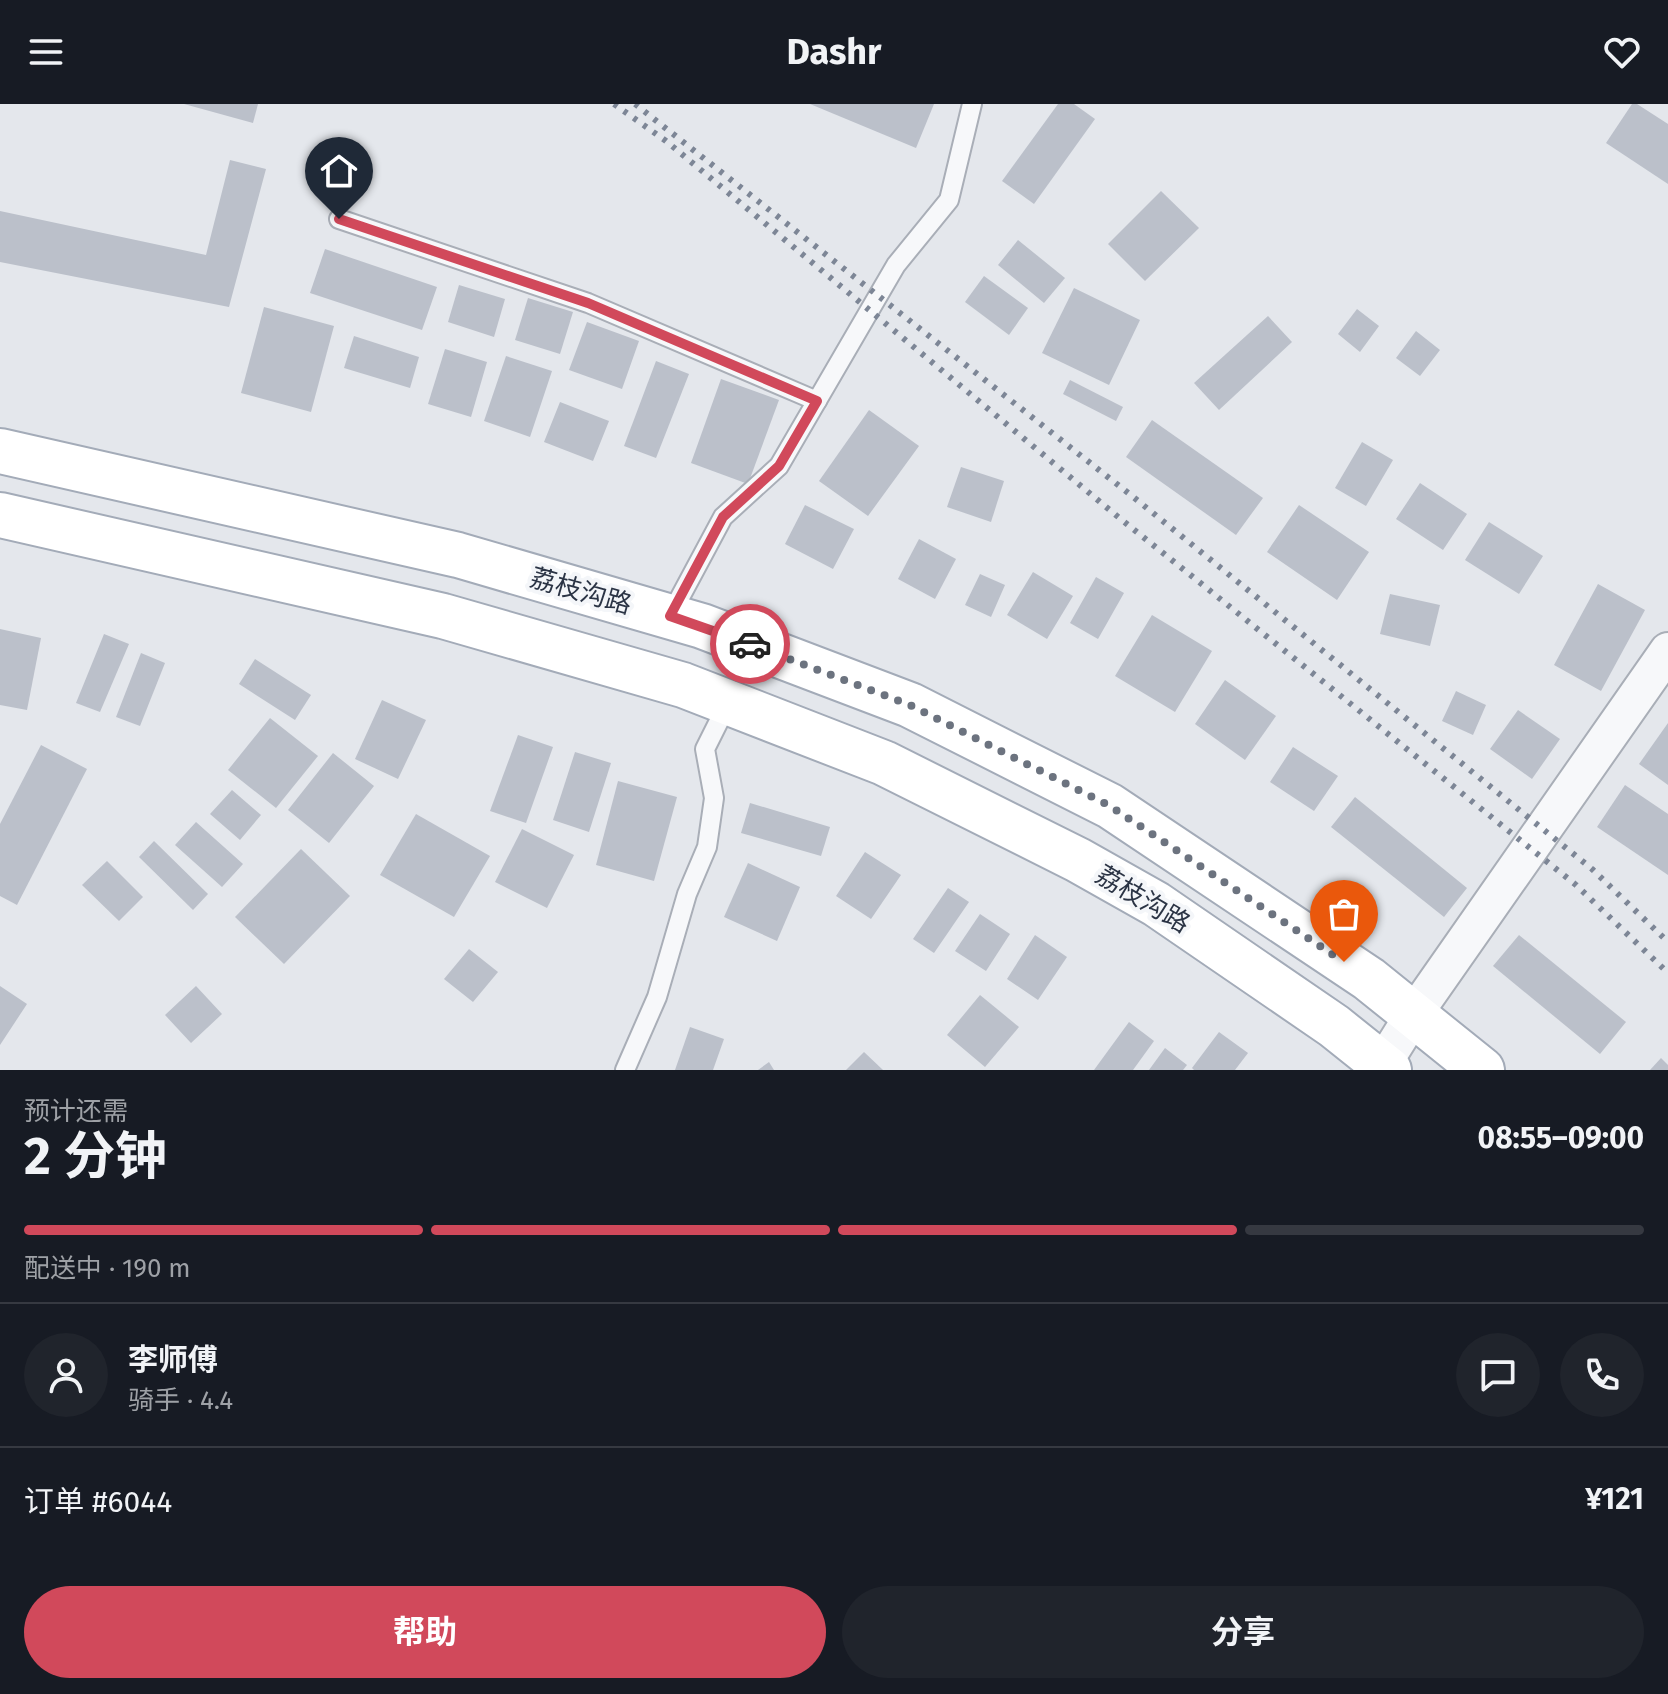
<!DOCTYPE html>
<html lang="zh">
<meta charset="utf-8">
<style>
:root{--surface:#171b24;--page:#20242c;--text:#f1f3f6;--muted:#9ea1a6;--line:#363941;--accent:#d1495b}
body{margin:0;font-family:"Fira Sans","Noto Sans SC",sans-serif;background:var(--page);color:var(--text);height:100vh;display:flex;flex-direction:column;font-size:30px;white-space:nowrap}
*{box-sizing:border-box;margin:0}
p{font-size:26px;color:var(--muted)}
.icon{flex:none;width:44px;height:44px;fill:none;stroke:currentColor;stroke-width:2;stroke-linecap:round;stroke-linejoin:round}
.map{position:relative;height:966px;overflow:hidden}
.drawer{display:flex;flex-direction:column;background:var(--surface);flex:1}
.drawer>*{flex:none}
.pin{position:absolute;display:grid;place-items:center;width:68px;height:68px;color:#fff;margin:-82px -34px;border-radius:50% 50% 50% 0;rotate:-45deg;box-shadow:0 0 8px #0007}
.pin .icon{rotate:45deg}
.courier{position:absolute;display:grid;place-items:center;width:80px;height:80px;margin:-40px;border:6px solid #d1495b;border-radius:50%;background:#fff;color:#222;box-shadow:0 2px 10px #0007}
.overview em{font-style:normal;font-weight:700}
.overview div{display:flex;flex-direction:column-reverse}
.overview{display:flex;align-items:center;justify-content:space-between;height:136px;padding:0 24px}
h1{font-size:52px;font-weight:700;line-height:60px}
.bar{display:grid;grid-template-columns:repeat(4,1fr);gap:12px 8px;align-content:center;height:96px;padding:0 24px}
.bar i{height:10px;border-radius:6px;background:var(--line)}
.bar .current{background:var(--accent)}
.bar p{grid-column:span 4}
.line{display:flex;align-items:center;gap:20px;padding:0 24px;border-top:2px solid var(--line)}
.line div{flex:1}
.round{display:grid;place-items:center;flex:none;width:84px;height:84px;border-radius:42px;background:var(--page)}
.cta{display:flex;gap:16px;margin-top:auto;padding:16px 24px}
.cta a{flex:1;height:92px;border-radius:48px;background:var(--accent);color:#fff;font-size:32px;font-weight:700;line-height:92px;text-align:center}
.cta a+a{background:var(--page);color:var(--text)}
header{display:flex;justify-content:space-between;align-items:center;height:104px;padding:0 24px;background:var(--surface);font-size:36px;font-weight:700}
.map>svg:first-child{display:block}
.building{fill:#bbc0ca}
.lines{fill:none;stroke-linecap:round;stroke-linejoin:round}
.lane-casing{stroke:#a9aeb7;stroke-width:22}
.street-casing{stroke:#a9aeb7;stroke-width:40}
.primary-casing{stroke:#a3abb8;stroke-width:48}
.lane{stroke:#f7f8fa;stroke-width:18}
.street{stroke:#f7f8fa;stroke-width:36}
.primary{stroke:#fff;stroke-width:44}
.rail{stroke:#7d8696;stroke-width:6;stroke-dasharray:4 8;stroke-linecap:butt}
.done{stroke:#6c737f;stroke-width:8;stroke-dasharray:0 14.4}
.route{stroke:#d1495b;stroke-width:10}
.labels{text-anchor:middle;stroke-width:8;stroke-linejoin:round;paint-order:stroke}
.street-label{font-size:26px;fill:#2b3445;stroke:#f4f6f9}
</style>
<header><svg class="icon" aria-label="menu" viewBox="0 0 24 24"><path d="M4 6h16M4 12h16M4 18h16"/></svg>Dashr<svg class="icon" aria-label="heart" viewBox="0 0 24 24"><path d="M12 20l-8-8c-3-5 5-10 8-4 3-6 11-1 8 4z"/></svg></header>
<div class="map">
<svg width="1668" height="966" viewBox="0 0 1668 966">
<rect width="100%" height="100%" fill="#e4e7ec"/>
<g class="building">
<path d="M184,0H258L253,19Z"/>
<path d="M810,0H934L916,44Z"/>
<path d="M1058,0H1074L1095,15L1034,100L1002,77Z"/>
<path d="M1632,0H1637L1668,20V80L1606,39Z"/>
<path d="M230,56L266,65L229,203L0,158V107L206,151Z"/>
<path d="M1161,87L1199,124L1145,177L1108,140Z"/>
<path d="M1018,136L1065,174L1044,199L998,161Z"/>
<path d="M325,145L437,183L422,226L310,189Z"/>
<path d="M984,172L1028,204L1009,231L965,198Z"/>
<path d="M459,181L505,195L494,233L448,218Z"/>
<path d="M1074,184L1140,216L1109,281L1042,249Z"/>
<path d="M528,194L573,208L560,250L515,236Z"/>
<path d="M264,203L334,222L311,308L241,289Z"/>
<path d="M1357,205L1379,222L1360,248L1338,230Z"/>
<path d="M1268,212L1292,238L1219,306L1194,279Z"/>
<path d="M587,218L639,237L622,285L569,266Z"/>
<path d="M1416,227L1440,246L1420,272L1396,254Z"/>
<path d="M354,232L419,253L410,284L344,264Z"/>
<path d="M445,245L487,258L471,313L428,300Z"/>
<path d="M506,252L552,267L530,333L484,317Z"/>
<path d="M656,257L689,270L656,354L624,342Z"/>
<path d="M721,275L779,296L748,380L691,359Z"/>
<path d="M1070,276L1123,303L1116,317L1063,290Z"/>
<path d="M560,298L609,317L593,357L544,338Z"/>
<path d="M869,306L919,342L868,412L819,377Z"/>
<path d="M1152,316L1263,394L1236,431L1126,353Z"/>
<path d="M1362,338L1393,356L1366,402L1335,384Z"/>
<path d="M961,363L1004,377L991,418L947,403Z"/>
<path d="M1420,379L1467,410L1443,446L1396,415Z"/>
<path d="M805,401L854,425L833,465L785,440Z"/>
<path d="M1299,401L1369,448L1337,496L1267,448Z"/>
<path d="M1489,418L1543,452L1519,490L1465,456Z"/>
<path d="M919,435L956,455L935,495L898,475Z"/>
<path d="M1033,468L1073,492L1047,535L1007,511Z"/>
<path d="M980,470L1005,481L991,513L965,501Z"/>
<path d="M1096,473L1124,489L1098,535L1070,519Z"/>
<path d="M1598,480L1645,506L1601,587L1554,561Z"/>
<path d="M1390,490L1440,501L1430,542L1380,530Z"/>
<path d="M1152,511L1212,547L1175,608L1115,572Z"/>
<path d="M0,525L41,534L27,606L0,601Z"/>
<path d="M104,530L129,540L100,608L76,599Z"/>
<path d="M141,549L165,559L140,622L116,613Z"/>
<path d="M255,555L311,591L295,616L239,580Z"/>
<path d="M1225,576L1276,612L1245,656L1195,620Z"/>
<path d="M1456,587L1486,601L1473,631L1442,617Z"/>
<path d="M382,596L426,616L398,675L355,655Z"/>
<path d="M1518,606L1560,635L1532,675L1490,645Z"/>
<path d="M270,614L318,652L276,704L228,666Z"/>
<path d="M1668,619V681L1639,660Z"/>
<path d="M518,631L553,643L526,719L490,707Z"/>
<path d="M41,641L87,665L17,801L0,792V720Z"/>
<path d="M1293,643L1338,672L1314,707L1270,678Z"/>
<path d="M575,648L611,659L589,728L553,716Z"/>
<path d="M333,649L374,682L329,739L288,706Z"/>
<path d="M618,677L677,693L654,777L596,761Z"/>
<path d="M1625,681L1668,710V771L1597,723Z"/>
<path d="M232,686L261,711L240,736L210,710Z"/>
<path d="M1355,693L1467,784L1444,813L1331,723Z"/>
<path d="M750,699L830,723L821,752L741,729Z"/>
<path d="M416,710L490,752L454,813L380,771Z"/>
<path d="M196,718L243,760L222,783L175,741Z"/>
<path d="M522,725L574,751L547,804L495,778Z"/>
<path d="M154,737L208,790L193,806L139,753Z"/>
<path d="M301,745L350,792L284,860L235,813Z"/>
<path d="M865,748L901,771L871,815L836,792Z"/>
<path d="M107,757L143,793L119,817L82,781Z"/>
<path d="M748,759L800,783L777,837L724,813Z"/>
<path d="M948,784L969,798L934,849L913,835Z"/>
<path d="M980,810L1010,830L986,867L955,847Z"/>
<path d="M1035,831L1067,853L1038,896L1007,875Z"/>
<path d="M1519,831L1626,918L1600,950L1493,862Z"/>
<path d="M469,845L498,868L473,898L444,875Z"/>
<path d="M0,882L27,900L0,941Z"/>
<path d="M196,882L222,910L191,939L165,911Z"/>
<path d="M980,891L1019,923L985,963L947,931Z"/>
<path d="M1129,918L1154,937L1133,966H1094Z"/>
<path d="M690,923L724,935L713,966H675Z"/>
<path d="M1219,928L1248,949L1235,966H1194L1192,964Z"/>
<path d="M1165,944L1187,961L1183,966H1149Z"/>
<path d="M864,948L883,966H846Z"/>
<path d="M1661,954L1668,961V966H1650Z"/>
<path d="M769,958L774,966H758Z"/>
</g>
<g class="lines">
<defs>
<g id="lane">
<path d="M339,115L588,199L817,297"/>
<path d="M670,512L723,413L779,362L896,161L949,96L972,0"/>
<path d="M625,966L657,893L687,790L707,743L714,694L705,645L728,599"/>
</g>
<path id="street" d="M1379,966L1414,910L1668,547"/>
<g id="primary">
<path d="M0,347L458,451L702,522L910,601L1110,702L1369,875L1482,966"/>
<path d="M0,411L443,512L683,581L884,659L1078,756L1156,800L1334,922L1389,966"/>
</g>
</defs>
<use href="#lane" class="lane-casing"/>
<use href="#street" class="street-casing"/>
<use href="#primary" class="primary-casing"/>
<use href="#lane" class="lane"/>
<use href="#street" class="street"/>
<use href="#primary" class="primary"/>
<g class="rail">
<path d="M614,0L666,37L1117,412L1576,781L1668,869"/>
<path d="M635,0L1132,392L1592,765L1668,838"/>
</g>
</g>
<g class="lines">
<path class="done" d="M750,540L910,601L1110,702L1344,858"/>
<path class="route" d="M339,115L588,199L817,297L779,362L723,413L670,512L750,540"/>
</g>
<g class="labels">
<g class="street-label">
<text transform="translate(581 487) rotate(16)" y="9">荔枝沟路</text>
<text transform="translate(1143 795) rotate(31)" y="9">荔枝沟路</text>
</g>
</g>
</svg>
<div class="pin" style="left:1344px;top:858px;background:#ea580c"><svg class="icon" aria-label="bag" viewBox="0 0 24 24"><path d="M5 8h14l-1 12H6zM9 8a3 3 0 0 1 6 0"/></svg></div>
<div class="pin" style="left:339px;top:115px;background:#1f2937"><svg class="icon" aria-label="home" viewBox="0 0 24 24"><path d="M3 11l9-7 9 7M6 9v11h12V9"/></svg></div>
<div class="courier" style="left:750px;top:540px"><svg class="icon" aria-label="car" viewBox="0 0 24 24"><path d="M5 17H2v-5l4-1 3-4h7l3 4 3 1v5h-3M9 17h6M6 11h13"/><circle cx="7" cy="17" r="2"/><circle cx="17" cy="17" r="2"/></svg></div>
</div>
<section class="drawer">
<div class="overview"><div><h1>2 分钟</h1><p>预计还需</p></div><em>08:55–09:00</em></div>
<div class="bar"><i class="current"></i><i class="current"></i><i class="current"></i><i></i><p>配送中 · 190 m</p></div>
<div class="line" style="height:144px"><a class="round"><svg class="icon" aria-label="person" viewBox="0 0 24 24"><circle cx="12" cy="8" r="4"/><path d="M4 21q1-7 8-7t8 7"/></svg></a><div><b>李师傅</b><p>骑手 · 4.4</p></div><a class="round"><svg class="icon" aria-label="chat" viewBox="0 0 24 24"><path d="M4 5h16v11H9l-5 4z"/></svg></a><a class="round"><svg class="icon" aria-label="phone" viewBox="0 0 24 24"><path d="M5 4h4l2 5-3 2q2 4 5 5l2-3 5 2v4C11 20 4 13 5 4z"/></svg></a></div>
<div class="line" style="height:104px"><div>订单 #6044</div><b>¥121</b></div>
<div class="cta"><a>帮助</a><a>分享</a></div>
</section>
